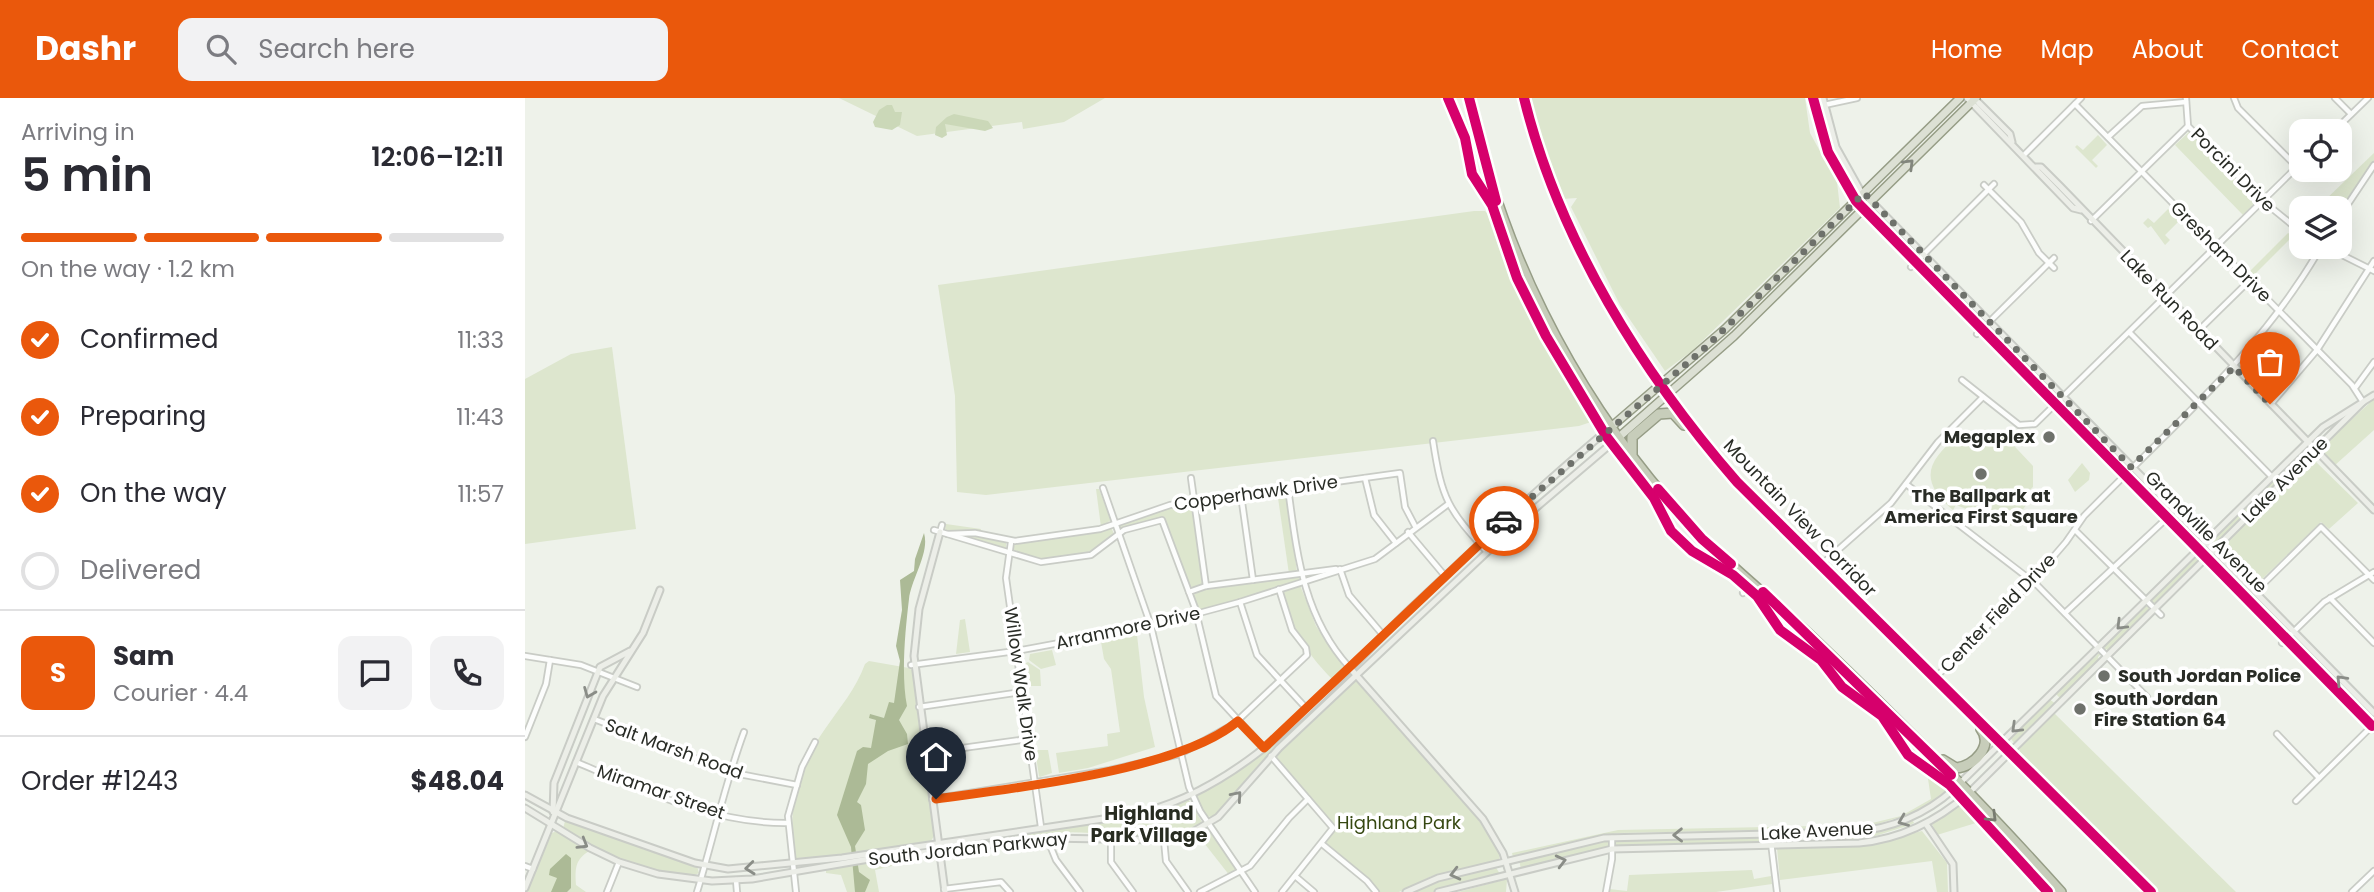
<!DOCTYPE html>
<meta charset="utf-8">
<style>
:root{--surface:#fff;--page:#f2f2f3;--text:#2b2b33;--muted:#7c7c81;--line:#e1e1e2;--accent:#ea580c}
body{margin:0;font-family:Poppins,sans-serif;background:var(--page);color:var(--text);height:100vh;display:flex;flex-direction:column;font-size:26px;white-space:nowrap}
*{box-sizing:border-box;margin:0}
p{font-size:23px;color:var(--muted)}
.icon{flex:none;width:38px;height:38px;fill:none;stroke:currentColor;stroke-width:2;stroke-linecap:round;stroke-linejoin:round}
.map{position:relative;flex:1;overflow:hidden}
.details{display:flex;flex-direction:column;background:var(--surface);width:525px}
.details>*{flex:none}
.buttons{position:absolute;left:1764px;top:21px;display:grid;gap:14px}
.buttons a{display:grid;place-items:center;width:63px;height:63px;border-radius:14px;background:var(--surface);box-shadow:0 7px 28px #0002;font-size:35px}
.pin{position:absolute;display:grid;place-items:center;width:60px;height:60px;color:#fff;margin:-72px -30px;border-radius:50% 50% 50% 0;rotate:-45deg;box-shadow:0 0 7px #0007}
.pin .icon{rotate:45deg}
.courier{position:absolute;display:grid;place-items:center;width:70px;height:70px;margin:-35px;border:5px solid #ea580c;border-radius:50%;background:#fff;color:#222;box-shadow:0 2px 9px #0007}
.summary em{font-style:normal;font-weight:600}
.summary div{display:flex;flex-direction:column-reverse}
.summary{display:flex;align-items:center;justify-content:space-between;height:119px;padding:0 21px}
h1{font-size:46px;font-weight:600;line-height:52px}
.bar{display:grid;grid-template-columns:repeat(4,1fr);gap:10px 7px;align-content:center;height:84px;padding:0 21px}
.bar i{height:9px;border-radius:5px;background:var(--line)}
.bar .selected{background:var(--accent)}
.bar p{grid-column:span 4}
.line{display:flex;align-items:center;gap:18px;padding:0 21px;border-top:2px solid var(--line)}
.line div{flex:1}
.round{display:grid;place-items:center;flex:none;width:74px;height:74px;border-radius:14px;background:var(--page)}
ol{padding:0 21px;list-style:none}
li{display:flex;align-items:center;gap:21px;height:77px}
li p{margin-inline-start:auto}
li .icon{padding:7px;border-radius:50%;background:var(--accent);color:#fff;stroke-width:4}
li:last-child{color:var(--muted)}
li i{width:38px;height:38px;border:4px solid var(--line);border-radius:50%}
header{display:flex;align-items:center;gap:42px;box-sizing:border-box;height:98px;padding:0 35px;background:var(--accent);color:#fff}
header strong{font-size:33px}
nav{display:flex;gap:38px;margin-inline-start:auto;font-size:24px}
.search{width:490px;height:63px;background:var(--page);display:flex;align-items:center;gap:18px;box-sizing:border-box;padding:0 24px;border-radius:14px;color:var(--muted);font-size:26px}
main{display:flex;flex:1;min-height:0}
.map>svg:first-child{display:block}
.green{fill:#dde6ce}
.forest{fill:#cbd8b8}
.water{fill:#acba96}
.lines{fill:none;stroke-linecap:round;stroke-linejoin:round}
.street-casing{stroke:#c9ccc6;stroke-width:8}
.secondary-casing{stroke:#c9ccc6;stroke-width:9}
.primary-casing{stroke:#969d86;stroke-width:10}
.highway-casing{stroke:#969d86;stroke-width:12}
.street{stroke:#fcfdfc;stroke-width:4.5}
.secondary{stroke:#eceee8;stroke-width:5}
.primary{stroke:#dce0d4;stroke-width:7}
.highway{stroke:#c7cdba;stroke-width:9}
.tram{stroke:#d7d8d6;stroke-width:2}
.cycleway-casing{stroke:#fff;stroke-width:15}
.cycleway{stroke:#d6006c;stroke-width:10}
.oneway{stroke:#82867d}
.oneway2{stroke:#8a8d87}
.oneway3{stroke:#787c70}
.done{stroke:#6e716b;stroke-width:7;stroke-dasharray:0 12.6}
.route{stroke:#ea580c;stroke-width:9}
.poi-dot{fill:#6e716b;stroke:#fff;stroke-width:2.5}
.labels{text-anchor:middle;stroke-width:7;stroke-linejoin:round;paint-order:stroke}
.street-label{font-size:18px;fill:#292c26;stroke:#fff}
.poi-label{font-size:18px;font-weight:bold;fill:#292c26;stroke:#fff;text-anchor:start}
.park-label{font-size:18px;fill:#364811;stroke:#fff}
.neighbourhood-label{font-size:19px;font-weight:bold;fill:#282c21;stroke:#fff}
</style>
<header>
<strong>Dashr</strong>
<div class="search"><svg class="icon" aria-label="search" viewBox="0 0 24 24"><circle cx="10" cy="10" r="6"/><path d="M15 15l6 6"/></svg>Search here</div>
<nav><a>Home</a><a>Map</a><a>About</a><a>Contact</a></nav>
</header>
<main>
<section class="details">
<div class="summary"><div><h1>5 min</h1><p>Arriving in</p></div><em>12:06–12:11</em></div>
<div class="bar"><i class="selected"></i><i class="selected"></i><i class="selected"></i><i></i><p>On the way · 1.2 km</p></div>
<ol>
<li><svg class="icon" aria-label="check" viewBox="0 0 24 24"><path d="M5 12l5 5 9-10"/></svg>Confirmed<p>11:33</p></li>
<li><svg class="icon" aria-label="check" viewBox="0 0 24 24"><path d="M5 12l5 5 9-10"/></svg>Preparing<p>11:43</p></li>
<li><svg class="icon" aria-label="check" viewBox="0 0 24 24"><path d="M5 12l5 5 9-10"/></svg>On the way<p>11:57</p></li>
<li><i></i>Delivered</li>
</ol>
<div class="line" style="height:126px"><b class="round" style="background:var(--accent);color:#fff">S</b><div><b>Sam</b><p>Courier · 4.4</p></div><a class="round"><svg class="icon" aria-label="chat" viewBox="0 0 24 24"><path d="M4 5h16v11H9l-5 4z"/></svg></a><a class="round"><svg class="icon" aria-label="phone" viewBox="0 0 24 24"><path d="M5 4h4l2 5-3 2q2 4 5 5l2-3 5 2v4C11 20 4 13 5 4z"/></svg></a></div>
<div class="line" style="height:91px"><div>Order #1243</div><b>$48.04</b></div>
</section>
<div class="map">
<svg width="1849" height="794" viewBox="0 0 1849 794">
<rect width="100%" height="100%" fill="#eef2ea"/>
<g class="green">
<path d="M314,0H580L539,24L498,31L497,24L392,38Z"/>
<path d="M1003,0H1280L1285,35L1312,84L1315,110L1167,253L1140,273L1095,207L1046,109L1052,100L1037,101Z"/>
<path d="M1664,34L1732,103L1718,117L1650,47Z"/>
<path d="M1573,37L1582,47L1567,62L1573,68L1571,70L1550,49L1552,47L1558,52Z"/>
<path d="M1849,55V63L1815,112L1796,106Z"/>
<path d="M1643,111L1654,123L1640,137L1645,142L1640,147L1626,128L1623,130L1618,125L1623,120L1629,125Z"/>
<path d="M949,113H960L968,121L991,184L1026,255L1066,324L1054,328L461,397L432,394L430,298L413,187Z"/>
<path d="M1763,135L1768,138L1728,178L1724,174Z"/>
<path d="M87,249L111,431L0,446V281L46,256Z"/>
<path d="M1849,301V332L1809,368L1795,354L1796,349Z"/>
<path d="M1477,335L1508,368V389L1496,400L1504,403L1486,428L1472,415L1471,419L1459,417L1448,408L1444,412L1431,407L1428,412C1393,382 1402,363 1434,337L1439,343L1448,345L1456,339Z"/>
<path d="M1781,348L1785,352L1691,447L1687,443Z"/>
<path d="M1787,360L1833,405L1804,431L1796,424L1730,488L1693,451Z"/>
<path d="M1557,365L1565,375L1564,382L1550,394L1543,382Z"/>
<path d="M571,391H574L586,422L576,429Z"/>
<path d="M752,393H761L772,474L764,476Z"/>
<path d="M667,407L680,486L666,491L639,421L632,420L596,432L593,427L642,409Z"/>
<path d="M421,426L456,431L455,434L423,433L420,431Z"/>
<path d="M586,429L589,436C565,461 519,471 488,453L490,444Z"/>
<path d="M431,437H453L481,445V450Z"/>
<path d="M1670,457L1673,463L1630,507L1625,502Z"/>
<path d="M774,478V484L676,514L672,512L667,498L679,490Z"/>
<path d="M775,487L791,528L818,568L817,573L807,581C779,552 769,534 757,495Z"/>
<path d="M1620,506L1625,512L1584,553L1581,551L1573,559L1574,562L1535,600L1530,595L1580,550L1579,547Z"/>
<path d="M440,521L445,554L431,556L435,522Z"/>
<path d="M612,537L619,599L630,649L563,670L534,675L531,655L583,648L582,636L595,634L586,571L579,561L576,544Z"/>
<path d="M527,552L531,567L516,571L504,562L505,556Z"/>
<path d="M344,563L384,570L388,573L409,738L406,743L343,755L344,764L370,762L371,767L350,772L354,794H322L316,777L301,775V772L318,767L317,758L271,760C260,716 274,667 300,631C315,609 331,591 340,566Z"/>
<path d="M503,564L515,572L516,588H501L497,567Z"/>
<path d="M820,577L822,581L735,665L690,718L681,719L672,698L725,664Z"/>
<path d="M831,583L953,721L975,757L974,763L907,778L874,794H854L844,781L802,748L801,743L811,730L750,659Z"/>
<path d="M507,596L504,599L510,652H523L527,675L515,679L514,678L502,599Z"/>
<path d="M1524,601L1531,606L1490,646L1486,641Z"/>
<path d="M1528,614L1711,794H1629L1494,656L1495,648Z"/>
<path d="M1368,624L1425,686L1419,696L1391,714L1340,730L1093,735L988,759L987,755L1093,732L1339,727L1376,718L1406,701L1402,674L1384,665L1364,628Z"/>
<path d="M663,701L677,724C636,754 579,730 533,735C496,739 458,749 420,751L419,747L628,715Z"/>
<path d="M1442,702L1466,723L1529,794L1506,774Z"/>
<path d="M1438,703L1454,724L1412,737L1407,726Z"/>
<path d="M1387,721L1389,725L1385,727L1347,739L1326,741L1262,738L1344,735Z"/>
<path d="M40,723L172,768L174,775C145,792 64,747 38,731Z"/>
<path d="M680,731L685,732L711,771L705,778L672,736Z"/>
<path d="M32,733L64,753C50,762 50,770 51,787L61,794H2L27,735Z"/>
<path d="M1397,733L1422,765L1423,794H1412L1407,763L1255,782L1252,750L1336,748Z"/>
<path d="M1242,739L1240,746L1091,748L1090,741Z"/>
<path d="M1084,742V750L996,771L994,762Z"/>
<path d="M970,768L975,776L910,794H884L909,782Z"/>
<path d="M1227,772L1229,781L1246,778L1247,786L1191,794H1084V791L1102,793L1104,777Z"/>
<path d="M982,781L981,794H933Z"/>
</g>
<g class="forest">
<path d="M362,7H367L370,14H377L375,27L367,32L350,29L348,24L354,12Z"/>
<path d="M429,16L463,23L468,30L460,33L420,26L422,37L417,40L410,37L411,29L422,19Z"/>
</g>
<g class="water">
<path d="M399,435C405,455 386,481 384,501C380,534 376,578 382,608L374,622L382,636L383,646L363,653L343,666L341,686L332,704L336,707L340,732L330,748L334,774L345,782L340,794H330L326,749L312,717L332,653L338,649L346,650L351,622L344,620L345,616L359,620L364,604L369,605L375,563L371,548L377,512L375,482L389,473L390,461Z"/>
<path d="M41,756L46,760V790L42,794H26L32,780L24,777L25,771Z"/>
</g>
<g class="lines">
<defs>
<g id="street">
<path d="M1661,0L1663,28L1738,103L1776,134"/>
<path d="M1709,0L1713,10L1772,69"/>
<path d="M1810,0L1826,16"/>
<path d="M1550,6L1827,287L1838,304"/>
<path d="M1290,9L1332,0"/>
<path d="M1809,33L1843,0"/>
<path d="M1583,39L1617,8L1661,4"/>
<path d="M1499,57L1556,0"/>
<path d="M1459,87L1496,124L1514,155L1529,170"/>
<path d="M1815,118L1849,67"/>
<path d="M1566,123L1663,28"/>
<path d="M1801,149L1849,173"/>
<path d="M1386,169L1469,86"/>
<path d="M1673,233L1724,183"/>
<path d="M1605,235L1747,379"/>
<path d="M1452,236L1529,160"/>
<path d="M1437,282L1494,327L1510,326L1776,65"/>
<path d="M1830,290L1849,264"/>
<path d="M1746,306L1792,252L1849,163"/>
<path d="M908,343C917,402 923,411 962,454"/>
<path d="M666,380L681,488"/>
<path d="M840,380L849,417L871,445"/>
<path d="M1381,386L1511,486L1622,599"/>
<path d="M578,390L626,528L664,689L675,713L730,794"/>
<path d="M763,390C772,456 778,518 824,569"/>
<path d="M716,397L728,482"/>
<path d="M409,432L516,464L566,457L599,432L637,422L670,510L691,598L739,650"/>
<path d="M1550,432L1636,517"/>
<path d="M415,434L417,427"/>
<path d="M883,434L920,478"/>
<path d="M423,436L450,435L490,443L575,431L645,407L875,375L880,409L890,428"/>
<path d="M486,444L481,480L516,729"/>
<path d="M1296,467L1366,405L1413,344L1458,299"/>
<path d="M815,471L824,497L858,537"/>
<path d="M664,494L681,488L811,471"/>
<path d="M1730,494L1796,429L1849,482"/>
<path d="M1218,495L1228,486"/>
<path d="M1805,500L1849,545"/>
<path d="M715,504L732,557L781,610"/>
<path d="M1540,515L1642,420"/>
<path d="M1757,545L1799,504L1849,474"/>
<path d="M0,558L56,567L112,589"/>
<path d="M386,567L491,553L626,528L715,504L850,461L922,407"/>
<path d="M1411,579L1504,487L1541,444L1559,418C1645,330 1734,257 1796,149"/>
<path d="M394,609L497,594"/>
<path d="M69,621L209,675L272,687"/>
<path d="M1752,636L1794,680"/>
<path d="M0,639L21,586L25,562"/>
<path d="M401,655L503,641"/>
<path d="M746,658L808,730L757,794"/>
<path d="M51,664C118,692 189,726 263,725"/>
<path d="M407,701L585,672L655,656L709,626L782,557L781,550L767,532L754,491"/>
<path d="M1771,703L1849,626"/>
<path d="M1245,736L1252,794"/>
<path d="M522,740L531,762L555,794"/>
<path d="M586,741V764L608,794"/>
<path d="M639,742L641,763L663,794"/>
<path d="M797,746L842,783L851,794"/>
<path d="M0,768L8,771"/>
<path d="M770,778L789,794"/>
<path d="M211,782L212,794"/>
<path d="M419,791L476,784L485,794"/>
<path d="M82,794L94,764"/>
<path d="M172,794C189,739 199,688 219,634"/>
<path d="M271,794L263,718L277,669L290,644"/>
<path d="M675,794L725,768L764,720L783,701"/>
<path d="M1081,794L1087,761V740"/>
<path d="M1827,794L1849,773"/>
</g>
<g id="secondary">
<path d="M1288,0L1303,54L1331,103L1849,631"/>
<path d="M1298,0L1311,49L1335,92L1849,615"/>
<path d="M1442,0L1548,110L1556,112"/>
<path d="M1449,0L1485,36L1487,44"/>
<path d="M1511,69H1516L1535,88L1849,412"/>
<path d="M415,434L394,511L389,558L420,794"/>
<path d="M824,569L958,721L978,755L990,794"/>
<path d="M0,697L42,720L170,765L203,771L317,760L605,717C718,695 801,592 881,515C948,452 1015,388 1086,329"/>
<path d="M0,710L65,750L94,764L133,776L187,783L227,781L344,761L522,740L636,742L666,735L693,719L754,650L992,426L1094,339"/>
<path d="M28,714L29,685L75,569L105,553"/>
<path d="M1401,726L1428,766L1429,794"/>
<path d="M0,790L78,598L118,535L135,492"/>
<path d="M881,794L913,780L1079,740L1327,734C1365,731 1400,717 1429,691L1798,329L1849,297"/>
<path d="M913,794L1087,751L1334,745C1376,741 1412,723 1444,695L1838,304"/>
</g>
<g id="primary">
<path d="M1086,329L1200,231L1435,0"/>
<path d="M1094,339L1209,238L1451,0"/>
</g>
<g id="highway">
<path d="M944,0C975,149 1044,288 1143,403C1186,454 1240,495 1289,541C1374,622 1457,706 1536,794"/>
<path d="M999,0C1034,142 1117,275 1212,384L1626,794"/>
<path d="M1107,356V339L1134,316L1148,315L1159,327"/>
<path d="M1418,662L1431,670C1449,669 1469,647 1456,631"/>
</g>
</defs>
<use href="#street" class="street-casing"/>
<use href="#secondary" class="secondary-casing"/>
<use href="#primary" class="primary-casing"/>
<use href="#highway" class="highway-casing"/>
<use href="#street" class="street"/>
<use href="#secondary" class="secondary"/>
<use href="#primary" class="primary"/>
<use href="#highway" class="highway"/>
<path class="tram" d="M1292,0L1308,58L1341,109L1849,624"/>
<defs>
<g id="cycleway">
<path d="M923,0L940,40L947,76L967,107L992,180L1021,238L1081,338L1129,400L1146,433L1167,453L1208,477L1232,498L1255,532L1296,562L1317,589L1357,618L1383,657L1425,687L1523,794"/>
<path d="M944,0L971,103"/>
<path d="M999,0C1034,142 1117,275 1212,384L1626,794"/>
<path d="M1288,0L1303,54L1331,103L1847,628"/>
<path d="M1133,391L1177,441L1206,466"/>
<path d="M1238,494L1426,677"/>
</g>
</defs>
<use href="#cycleway" class="cycleway-casing"/>
<use href="#cycleway" class="cycleway"/>
</g>
<defs><path id="oneway-chevron" d="M-2-3.5L2.5 0L-2 3.5" fill="none" stroke-width="1.6" stroke-linecap="round" stroke-linejoin="round" transform="scale(1.75)"/></defs>
<use class="oneway" href="#oneway-chevron" transform="translate(1384 66) rotate(-45)"/>
<g class="oneway2">
<use href="#oneway-chevron" transform="translate(1596 527) rotate(135)"/>
<use href="#oneway-chevron" transform="translate(1816 582) rotate(-134)"/>
<use href="#oneway-chevron" transform="translate(64 595) rotate(112)"/>
<use href="#oneway-chevron" transform="translate(1491 630) rotate(136)"/>
<use href="#oneway-chevron" transform="translate(712 698) rotate(-49)"/>
<use href="#oneway-chevron" transform="translate(1378 723) rotate(158)"/>
<use href="#oneway-chevron" transform="translate(1153 737) rotate(179)"/>
<use href="#oneway-chevron" transform="translate(58 746) rotate(31)"/>
<use href="#oneway-chevron" transform="translate(1036 763) rotate(-14)"/>
<use href="#oneway-chevron" transform="translate(225 770) rotate(174)"/>
<use href="#oneway-chevron" transform="translate(930 776) rotate(166)"/>
</g>
<use class="oneway3" href="#oneway-chevron" transform="translate(1467 719) rotate(45)"/>
<g class="lines">
<path class="done" d="M979,423L1181,249L1339,95L1606,369L1709,269L1745,306"/>
<path class="route" d="M411,701C489,690 654,673 713,623L739,650L979,423"/>
</g>
<g class="poi-dot">
<circle cx="1524" cy="339" r="7"/>
<circle cx="1456" cy="376" r="7"/>
<circle cx="1579" cy="578" r="7"/>
<circle cx="1555" cy="611" r="7"/>
</g>
<g class="labels">
<g class="street-label">
<text transform="translate(1708 72) rotate(45)" y="6">Porcini Drive</text>
<text transform="translate(1696 154) rotate(45)" y="6">Gresham Drive</text>
<text transform="translate(1644 202) rotate(46)" y="6">Lake Run Road</text>
<text transform="translate(1760 382) rotate(-45)" y="6">Lake Avenue</text>
<text transform="translate(731 395) rotate(-8)" y="6">Copperhawk Drive</text>
<text transform="translate(1275 420) rotate(46)" y="6">Mountain View Corridor</text>
<text transform="translate(1681 434) rotate(45)" y="6">Grandville Avenue</text>
<text transform="translate(1473 515) rotate(-46)" y="6">Center Field Drive</text>
<text transform="translate(603 530) rotate(-12)" y="6">Arranmore Drive</text>
<text transform="translate(496 586) rotate(82)" y="6">Willow Walk Drive</text>
<text transform="translate(149 651) rotate(20)" y="6">Salt Marsh Road</text>
<text transform="translate(136 694) rotate(19)" y="6">Miramar Street</text>
<text transform="translate(1292 733) rotate(-3)" y="6">Lake Avenue</text>
<text transform="translate(443 751) rotate(-6)" y="6">South Jordan Parkway</text>
</g>
<g class="poi-label">
<text x="1510" y="345" text-anchor="end">Megaplex</text>
<text x="1456" y="404" text-anchor="middle">The Ballpark at<tspan x="1456" dy="21">America First Square</tspan></text>
<text x="1593" y="584">South Jordan Police</text>
<text x="1569" y="607">South Jordan<tspan x="1569" dy="21">Fire Station 64</tspan></text>
</g>
<g class="park-label">
<text x="874" y="731">Highland Park</text>
</g>
<g class="neighbourhood-label">
<text x="624" y="722">Highland<tspan x="624" dy="22">Park Village</tspan></text>
</g>
</g>
</svg>
<div class="buttons">
<a><svg class="icon" aria-label="locate" viewBox="0 0 24 24"><circle cx="12" cy="12" r="6"/><path d="M12 2v4M12 18v4M2 12h4M18 12h4"/></svg></a>
<a><svg class="icon" aria-label="layers" viewBox="0 0 24 24"><path d="M12 4l9 5-9 5-9-5zM3 14l9 5 9-5"/></svg></a>
</div>
<div class="pin" style="left:1745px;top:306px;background:#ea580c"><svg class="icon" aria-label="bag" viewBox="0 0 24 24"><path d="M5 8h14l-1 12H6zM9 8a3 3 0 0 1 6 0"/></svg></div>
<div class="pin" style="left:411px;top:701px;background:#1f2937"><svg class="icon" aria-label="home" viewBox="0 0 24 24"><path d="M3 11l9-7 9 7M6 9v11h12V9"/></svg></div>
<div class="courier" style="left:979px;top:423px"><svg class="icon" aria-label="car" viewBox="0 0 24 24"><path d="M5 17H2v-5l4-1 3-4h7l3 4 3 1v5h-3M9 17h6M6 11h13"/><circle cx="7" cy="17" r="2"/><circle cx="17" cy="17" r="2"/></svg></div>
</div>
</main>
